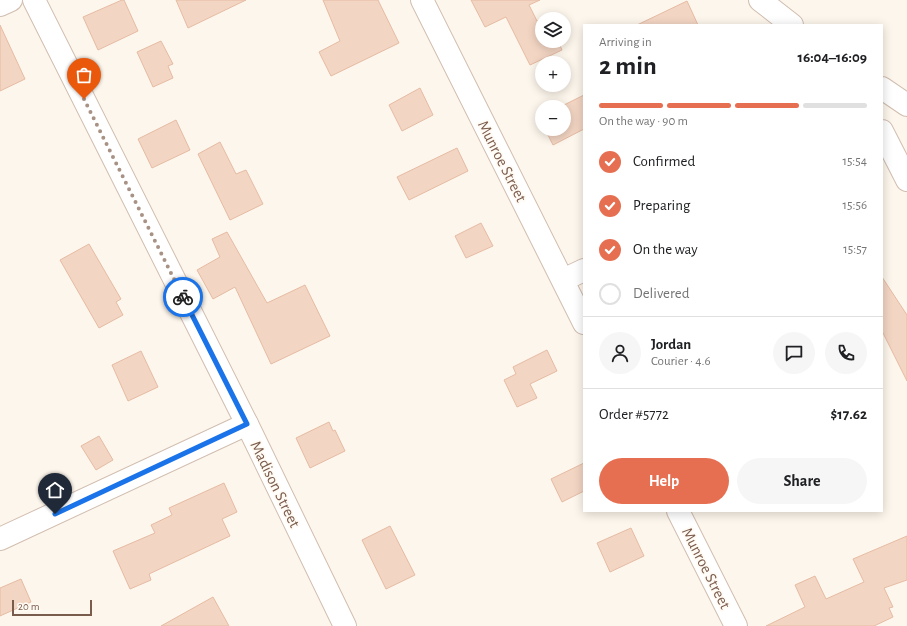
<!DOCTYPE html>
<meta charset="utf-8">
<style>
:root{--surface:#fff;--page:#f6f6f6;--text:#202124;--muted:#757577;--line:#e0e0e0;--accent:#e76f51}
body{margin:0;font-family:"Alegreya Sans",sans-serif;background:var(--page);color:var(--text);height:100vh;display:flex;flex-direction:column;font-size:15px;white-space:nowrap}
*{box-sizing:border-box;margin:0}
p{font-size:13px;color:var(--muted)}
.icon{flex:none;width:22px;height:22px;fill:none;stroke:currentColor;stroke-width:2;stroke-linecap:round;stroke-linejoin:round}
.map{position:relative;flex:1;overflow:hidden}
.drawer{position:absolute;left:583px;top:24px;width:300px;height:488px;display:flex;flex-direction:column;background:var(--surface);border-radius:0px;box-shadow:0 2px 10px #0003}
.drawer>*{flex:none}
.controls{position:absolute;left:535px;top:12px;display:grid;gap:8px}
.controls a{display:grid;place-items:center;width:36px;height:36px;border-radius:50%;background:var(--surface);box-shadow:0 2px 10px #0003;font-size:20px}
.scale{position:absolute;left:12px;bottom:10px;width:80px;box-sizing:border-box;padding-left:4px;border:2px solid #7a5c4d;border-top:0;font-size:11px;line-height:14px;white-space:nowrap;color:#7a5c4d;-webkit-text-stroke:3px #fffaf3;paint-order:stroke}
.pin{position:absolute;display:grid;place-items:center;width:34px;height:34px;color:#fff;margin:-41px -17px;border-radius:50% 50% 50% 0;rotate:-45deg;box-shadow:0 0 4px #0007}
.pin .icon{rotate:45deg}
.courier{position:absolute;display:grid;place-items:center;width:40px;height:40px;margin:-20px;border:3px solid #1a73e8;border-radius:50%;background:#fff;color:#222;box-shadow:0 1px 5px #0007}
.head em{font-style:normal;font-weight:700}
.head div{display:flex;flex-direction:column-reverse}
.head{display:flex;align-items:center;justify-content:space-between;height:68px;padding:0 16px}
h1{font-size:26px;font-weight:700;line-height:30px}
.bar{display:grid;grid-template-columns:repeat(4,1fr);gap:6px 4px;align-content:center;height:48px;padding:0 16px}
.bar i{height:5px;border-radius:3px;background:var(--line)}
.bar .selected{background:var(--accent)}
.bar p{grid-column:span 4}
.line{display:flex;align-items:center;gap:10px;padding:0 16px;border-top:1px solid var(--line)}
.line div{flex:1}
.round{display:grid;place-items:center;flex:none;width:42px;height:42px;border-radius:21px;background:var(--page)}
ol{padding:0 16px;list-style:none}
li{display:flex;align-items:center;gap:12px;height:44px}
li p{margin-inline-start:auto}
li .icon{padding:4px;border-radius:50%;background:var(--accent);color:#fff;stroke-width:4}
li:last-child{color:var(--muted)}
li i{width:22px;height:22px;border:2px solid var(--line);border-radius:50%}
.action{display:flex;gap:8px;margin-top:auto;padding:8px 16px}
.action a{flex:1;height:46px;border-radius:24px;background:var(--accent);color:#fff;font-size:16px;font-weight:700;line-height:46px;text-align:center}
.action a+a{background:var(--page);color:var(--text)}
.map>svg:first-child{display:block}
.building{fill:#f3d5c3;stroke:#e6bba3}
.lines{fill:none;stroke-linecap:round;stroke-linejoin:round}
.street-casing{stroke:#d1beb0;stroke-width:24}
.street{stroke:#fff;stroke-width:22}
.done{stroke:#a89285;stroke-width:4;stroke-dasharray:0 7.2}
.route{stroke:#1a73e8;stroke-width:5}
.labels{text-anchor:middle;stroke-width:3.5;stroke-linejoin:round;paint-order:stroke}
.street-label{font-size:16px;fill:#7a5c4d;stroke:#fffaf3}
</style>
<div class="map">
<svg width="907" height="626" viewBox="0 0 907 626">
<rect width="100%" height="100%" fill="#fdf6ec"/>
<g class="building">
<path d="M122,0H124L138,31L98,50L83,17Z"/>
<path d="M176,0H246L188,28Z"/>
<path d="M323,0H378L399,43L331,76L319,52L340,41Z"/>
<path d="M471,0H540L529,5L537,21L545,17L547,19H542V41H558L562,50L530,65L506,17L485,27Z"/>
<path d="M687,1L698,25H637Z"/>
<path d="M0,25L25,79L0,91Z"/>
<path d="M161,41L173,64L168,66L173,78L153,87L137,52Z"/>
<path d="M420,88L433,115L402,131L389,105Z"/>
<path d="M584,95V129L553,145L545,129H564V107H560Z"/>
<path d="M176,120L190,150L152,168L138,139Z"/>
<path d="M220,142L236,174L246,170L263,204L230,220L198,154Z"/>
<path d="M457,148L468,171L409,200L397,177Z"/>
<path d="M481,223L493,246L466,258L455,236Z"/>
<path d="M227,232L267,303L305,285L330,336L271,364L235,287L213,299L197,270L220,257L212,239Z"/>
<path d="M89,244L121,299L116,302L123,315L99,328L60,260Z"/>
<path d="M882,277L907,315V381L882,331Z"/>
<path d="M547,350L557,371L530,384L537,398L517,407L504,380L516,374L513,367Z"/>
<path d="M141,351L158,387L128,401L112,365Z"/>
<path d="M329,422L333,431L335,430L345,451L310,468L296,438Z"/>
<path d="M99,436L113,460L96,470L81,446Z"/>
<path d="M584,463V491L562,502L551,479Z"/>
<path d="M224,483L237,512L222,519L230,536L149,574L151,580L130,589L113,551L155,533L151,525L172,515L169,508Z"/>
<path d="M390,526L415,575L386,589L362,540Z"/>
<path d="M631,528L644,556L610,572L597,543Z"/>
<path d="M907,536V580L884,588L893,607L889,608L893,617L874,626H766L805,607L795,585L815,576L826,599L864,582L853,559Z"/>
<path d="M21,579L31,602L0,616V588Z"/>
<path d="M213,597L229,626H161Z"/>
</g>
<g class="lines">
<defs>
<g id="street">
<path d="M34,0L247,424L345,626"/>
<path d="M422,0L584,323"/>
<path d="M760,0L792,25"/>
<path d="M0,5L11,0"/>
<path d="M882,88L907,105"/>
<path d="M882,131L907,180"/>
<path d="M563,280L584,270"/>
<path d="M678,511L736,626"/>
<path d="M0,539L247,424"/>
</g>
</defs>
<use href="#street" class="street-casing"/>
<use href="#street" class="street"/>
</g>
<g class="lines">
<path class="done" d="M84,99L183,297"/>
<path class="route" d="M55,514L247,424L183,297"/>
</g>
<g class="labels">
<g class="street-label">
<text transform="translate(503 161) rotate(63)" y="6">Munroe Street</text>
<text transform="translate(276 484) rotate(64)" y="6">Madison Street</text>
<text transform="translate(707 568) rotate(63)" y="6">Munroe Street</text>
</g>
</g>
</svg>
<div class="controls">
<a><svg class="icon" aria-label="layers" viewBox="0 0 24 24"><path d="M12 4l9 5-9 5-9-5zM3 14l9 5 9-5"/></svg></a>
<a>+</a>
<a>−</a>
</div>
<div class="scale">20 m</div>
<div class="pin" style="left:84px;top:99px;background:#ea580c"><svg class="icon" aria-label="bag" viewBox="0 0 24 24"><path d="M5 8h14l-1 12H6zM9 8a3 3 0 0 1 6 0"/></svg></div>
<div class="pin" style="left:55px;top:514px;background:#1f2937"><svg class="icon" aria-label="home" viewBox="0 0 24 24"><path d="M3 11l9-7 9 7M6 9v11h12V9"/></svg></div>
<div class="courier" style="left:183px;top:297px"><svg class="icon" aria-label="bike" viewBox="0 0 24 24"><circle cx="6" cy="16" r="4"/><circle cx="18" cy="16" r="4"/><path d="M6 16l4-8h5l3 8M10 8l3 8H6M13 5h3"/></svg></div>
<section class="drawer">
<div class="head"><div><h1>2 min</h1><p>Arriving in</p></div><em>16:04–16:09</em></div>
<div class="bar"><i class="selected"></i><i class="selected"></i><i class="selected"></i><i></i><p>On the way · 90 m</p></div>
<ol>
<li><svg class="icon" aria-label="check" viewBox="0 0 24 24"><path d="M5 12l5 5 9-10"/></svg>Confirmed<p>15:54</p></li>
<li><svg class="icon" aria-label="check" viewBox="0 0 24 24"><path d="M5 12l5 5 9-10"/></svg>Preparing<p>15:56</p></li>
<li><svg class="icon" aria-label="check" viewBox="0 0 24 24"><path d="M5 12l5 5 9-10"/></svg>On the way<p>15:57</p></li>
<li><i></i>Delivered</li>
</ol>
<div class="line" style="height:72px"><a class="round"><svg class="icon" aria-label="person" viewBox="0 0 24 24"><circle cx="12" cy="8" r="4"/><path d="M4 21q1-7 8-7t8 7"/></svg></a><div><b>Jordan</b><p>Courier · 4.6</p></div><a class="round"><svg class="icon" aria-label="chat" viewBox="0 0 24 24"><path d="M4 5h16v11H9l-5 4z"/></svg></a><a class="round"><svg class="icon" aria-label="phone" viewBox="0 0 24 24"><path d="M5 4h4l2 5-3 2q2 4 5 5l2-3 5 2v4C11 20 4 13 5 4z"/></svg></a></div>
<div class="line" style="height:52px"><div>Order #5772</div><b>$17.62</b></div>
<div class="action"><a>Help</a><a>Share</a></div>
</section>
</div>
